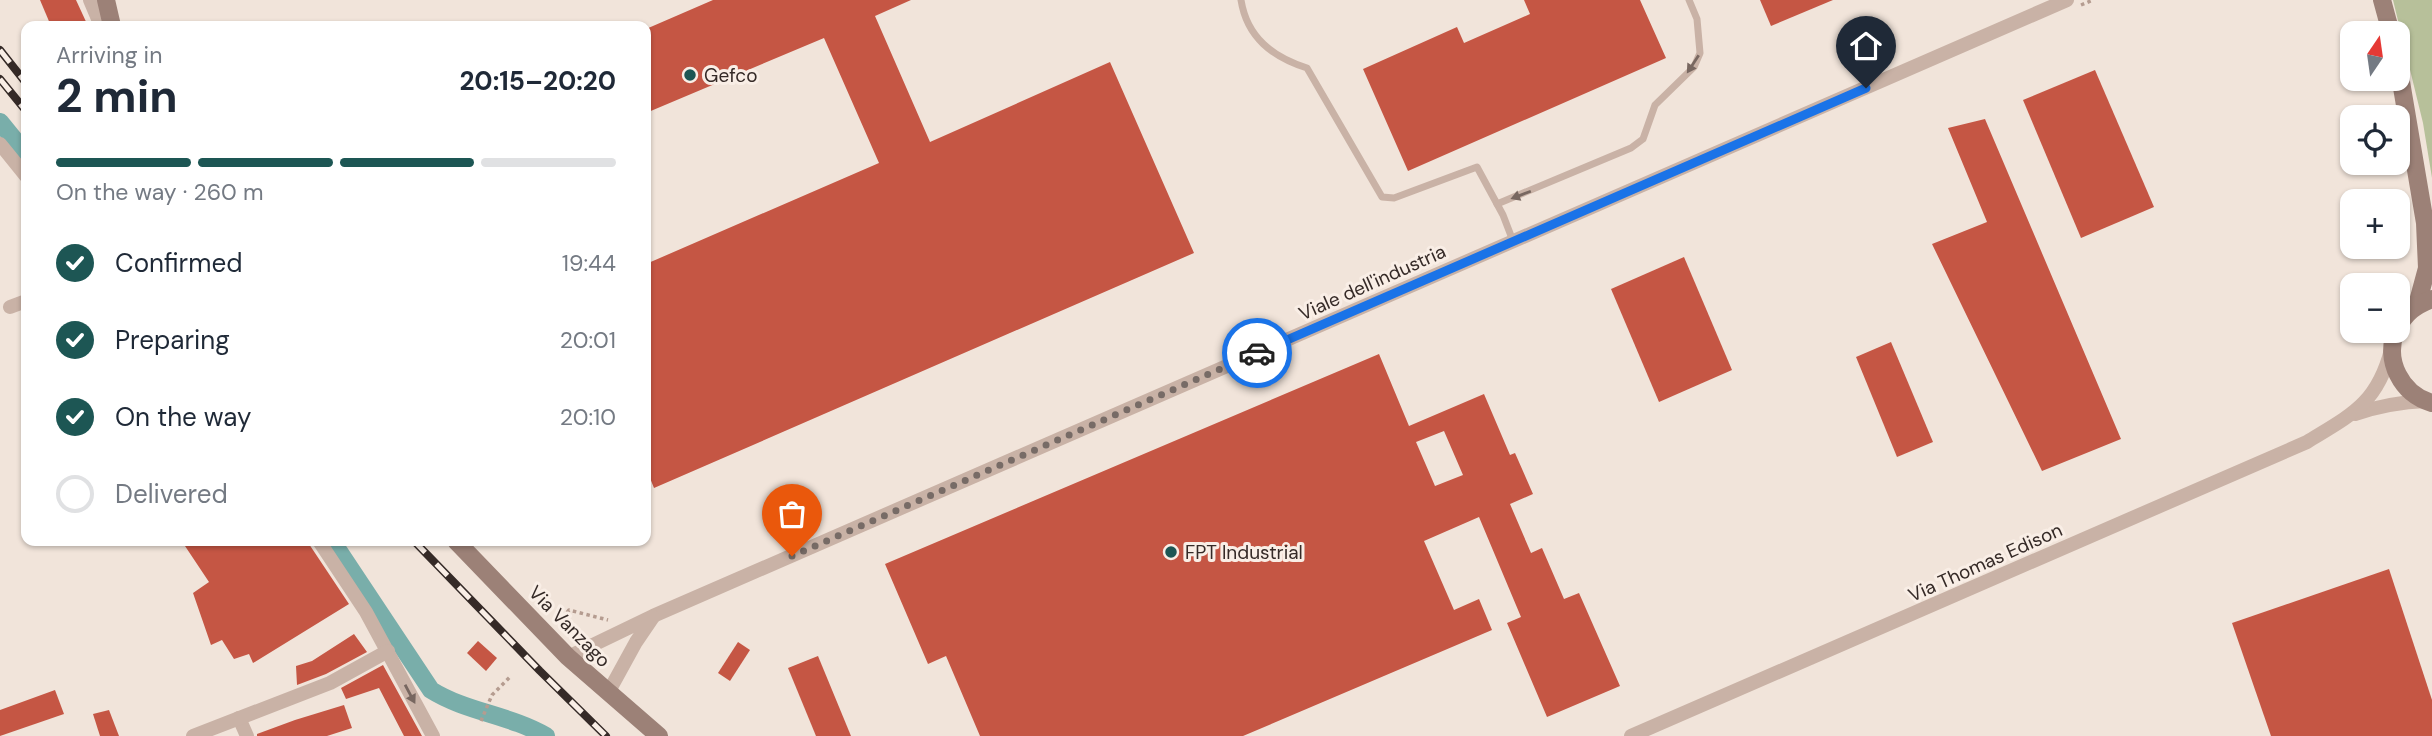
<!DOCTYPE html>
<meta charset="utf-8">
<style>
:root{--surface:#fff;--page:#f2f2f3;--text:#1f2937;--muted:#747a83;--line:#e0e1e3;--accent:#1d5654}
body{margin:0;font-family:"DM Sans",sans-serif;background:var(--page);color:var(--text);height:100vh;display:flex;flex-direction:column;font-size:26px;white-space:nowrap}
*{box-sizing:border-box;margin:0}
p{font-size:23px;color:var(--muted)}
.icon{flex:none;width:38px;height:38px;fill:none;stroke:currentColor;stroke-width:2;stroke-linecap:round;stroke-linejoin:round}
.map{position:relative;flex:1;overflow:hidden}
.drawer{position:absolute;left:21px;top:21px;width:630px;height:525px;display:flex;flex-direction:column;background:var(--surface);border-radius:14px;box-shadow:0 2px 5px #0004}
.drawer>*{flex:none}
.needle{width:46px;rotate:13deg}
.tools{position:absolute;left:2340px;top:21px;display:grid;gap:14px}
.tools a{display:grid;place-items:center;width:70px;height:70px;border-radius:14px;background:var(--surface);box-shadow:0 2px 5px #0004;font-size:35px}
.pin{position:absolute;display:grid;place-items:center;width:60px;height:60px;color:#fff;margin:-72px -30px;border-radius:50% 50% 50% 0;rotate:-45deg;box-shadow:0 0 7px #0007}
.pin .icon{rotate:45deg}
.courier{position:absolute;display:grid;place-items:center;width:70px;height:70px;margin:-35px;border:5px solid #1a73e8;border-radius:50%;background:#fff;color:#222;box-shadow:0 2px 9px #0007}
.overview em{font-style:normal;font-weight:700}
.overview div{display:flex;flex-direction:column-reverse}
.overview{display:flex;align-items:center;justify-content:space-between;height:119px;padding:0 35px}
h1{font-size:46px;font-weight:700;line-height:52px}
.bar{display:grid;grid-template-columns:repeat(4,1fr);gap:10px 7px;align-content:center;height:84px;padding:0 35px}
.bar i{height:9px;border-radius:5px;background:var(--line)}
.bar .on{background:var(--accent)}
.bar p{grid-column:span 4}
ol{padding:0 35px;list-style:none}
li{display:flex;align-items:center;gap:21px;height:77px}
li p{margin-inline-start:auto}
li .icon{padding:7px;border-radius:50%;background:var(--accent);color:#fff;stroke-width:4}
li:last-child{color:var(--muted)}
li i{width:38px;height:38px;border:4px solid var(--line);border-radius:50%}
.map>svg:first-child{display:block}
.green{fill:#b7c09a}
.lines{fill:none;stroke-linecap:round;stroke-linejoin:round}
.canal{stroke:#79aeaa;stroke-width:18}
.building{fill:#c55644;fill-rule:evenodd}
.path{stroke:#b59c90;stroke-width:3.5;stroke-dasharray:3.5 3.5;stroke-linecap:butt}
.lane{stroke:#c9b2a6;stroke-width:7}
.street{stroke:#c9b2a6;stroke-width:14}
.secondary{stroke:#9c8177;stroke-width:18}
.rail-casing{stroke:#352a27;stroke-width:8}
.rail{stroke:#f9eee6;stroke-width:5;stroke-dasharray:16;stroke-linecap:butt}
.oneway{fill:#786760}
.done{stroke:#776b66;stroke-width:7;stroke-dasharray:0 12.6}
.route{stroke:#1a73e8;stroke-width:9}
.poi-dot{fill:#1d5654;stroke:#f9eee6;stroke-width:2.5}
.labels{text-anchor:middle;stroke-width:6;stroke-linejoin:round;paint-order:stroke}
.poi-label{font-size:19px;fill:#352a27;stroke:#f9eee6;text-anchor:start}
.street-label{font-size:19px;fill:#352a27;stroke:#f9eee6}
</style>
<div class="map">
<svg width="2432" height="736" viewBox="0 0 2432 736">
<rect width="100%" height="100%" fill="#f1e4da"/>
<path class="green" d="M2393,0H2432V178L2423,123Z"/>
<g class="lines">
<g class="canal">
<path d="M0,122L26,154"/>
<path d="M332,541L431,690C466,712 510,715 546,736"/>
</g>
</g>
<g class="building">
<path d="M40,0H76L88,26H51Z"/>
<path d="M713,0H911L875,16L930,142L1110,62L1194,253L654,488L646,468V264L879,163L824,38L646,113V29Z"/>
<path d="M1524,0H1640L1666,58L1408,171L1363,69L1457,27L1464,43L1530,14Z"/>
<path d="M1760,0H1833L1771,26Z"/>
<path d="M2095,70L2154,207L2081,238L2023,100Z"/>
<path d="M1985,119L2121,439L2042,471L1932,244L1987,222L1948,128Z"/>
<path d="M1684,257L1732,370L1659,402L1611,289Z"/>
<path d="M1891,342L1933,442L1897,457L1856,357Z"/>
<path d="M1379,354L1409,426L1484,394L1510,455L1515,453L1533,494L1510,504L1531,553L1542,548L1564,599L1579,593L1620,686L1547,717L1507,623L1521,617L1479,517L1424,541L1454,610L1479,599L1492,630L1243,736H980L946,656L928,664L885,564ZM1444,431L1463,475L1435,486L1416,442Z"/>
<path d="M192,541H307L349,604L253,663L249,654L234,659L222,640L211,645L193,593L209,582L185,546Z"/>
<path d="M2389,569L2432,700V736H2271L2232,623Z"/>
<path d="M354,634L367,652L326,674L297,685L296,666L312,661Z"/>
<path d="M478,641L497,658L486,671L467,653Z"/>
<path d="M738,642L750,650L730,681L718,673Z"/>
<path d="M818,656L851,736H816L788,668Z"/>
<path d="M383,665L422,736H404L379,688L346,699L341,688Z"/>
<path d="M55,690L64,714L0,736V710Z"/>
<path d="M344,705L352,728L327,736H257V734L295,720Z"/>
<path d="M109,710L119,736H100L93,714Z"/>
</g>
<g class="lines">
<g class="path">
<path d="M2081,5L2093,0"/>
<path d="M558,623L569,610L608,620"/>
<path d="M481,721L492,695L510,677"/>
</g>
<g class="lane">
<path d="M1241,0C1247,38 1273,57 1307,68L1382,197L1394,198L1477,167L1503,215L1513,241"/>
<path d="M1497,204L1631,148L1643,139L1655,105L1694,67L1700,53L1697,19L1689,0"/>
</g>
<g class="street">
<path d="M90,0L101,26"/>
<path d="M0,144L26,176"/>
<path d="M10,307L26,301"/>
<path d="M2355,414C2379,406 2400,402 2426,401"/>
<path d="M319,541L366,612L433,736"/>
<path d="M568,657L653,616L2067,0"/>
<path d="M608,693L636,642L653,617"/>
<path d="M239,718L247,736"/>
<path d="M193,736L330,683L388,651"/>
<path d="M1631,736L2307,442C2351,415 2377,404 2391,350"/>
</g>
<g class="secondary">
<path d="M106,0L112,26"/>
<path d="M2382,0L2391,33"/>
<path d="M2398,64L2425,223L2427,268L2417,305"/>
<path d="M2398,328C2405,313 2416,305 2432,299"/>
<path d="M2396,331C2384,360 2401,394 2432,403"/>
<path d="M456,541L568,657L659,736"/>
</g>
<defs>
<g id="rail">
<path d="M0,50L26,83"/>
<path d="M0,79L26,111"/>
<path d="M414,541L540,671L606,736"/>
</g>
</defs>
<use href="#rail" class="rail-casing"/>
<use href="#rail" class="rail"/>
</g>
<defs><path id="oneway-solid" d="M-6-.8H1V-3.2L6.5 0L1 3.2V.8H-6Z" transform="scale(1.75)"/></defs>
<g class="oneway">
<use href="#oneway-solid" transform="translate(1693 64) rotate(123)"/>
<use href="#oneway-solid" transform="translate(1521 195) rotate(159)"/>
<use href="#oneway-solid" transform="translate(410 694) rotate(62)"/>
</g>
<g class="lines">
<path class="done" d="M792,556L1257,353"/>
<path class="route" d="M1257,353L1866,88"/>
</g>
<g class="poi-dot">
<circle cx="690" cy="75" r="7"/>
<circle cx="1171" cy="552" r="7"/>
</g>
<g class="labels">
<g class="poi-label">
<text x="704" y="82">Gefco</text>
<text x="1185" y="559">FPT Industrial</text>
</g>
<g class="street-label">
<text transform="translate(1372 282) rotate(-24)" y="7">Viale dell'industria</text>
<text transform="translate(1985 562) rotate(-24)" y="7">Via Thomas Edison</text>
<text transform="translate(570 626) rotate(45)" y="7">Via Vanzago</text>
</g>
</g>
</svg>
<div class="tools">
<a><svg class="needle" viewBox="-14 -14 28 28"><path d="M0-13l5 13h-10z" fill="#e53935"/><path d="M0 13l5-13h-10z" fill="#747a83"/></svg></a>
<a><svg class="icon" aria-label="locate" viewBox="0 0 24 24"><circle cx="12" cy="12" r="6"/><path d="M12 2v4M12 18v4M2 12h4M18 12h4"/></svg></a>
<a>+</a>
<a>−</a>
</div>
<div class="pin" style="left:792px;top:556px;background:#ea580c"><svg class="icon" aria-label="bag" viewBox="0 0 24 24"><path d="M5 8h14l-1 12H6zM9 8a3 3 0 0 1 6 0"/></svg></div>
<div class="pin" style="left:1866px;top:88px;background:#1f2937"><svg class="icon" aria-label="home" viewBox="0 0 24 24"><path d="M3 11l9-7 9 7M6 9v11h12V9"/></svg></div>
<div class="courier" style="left:1257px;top:353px"><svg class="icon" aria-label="car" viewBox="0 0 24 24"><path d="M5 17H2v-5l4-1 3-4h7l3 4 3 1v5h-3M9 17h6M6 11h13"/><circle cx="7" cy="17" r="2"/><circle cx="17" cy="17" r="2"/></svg></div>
<section class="drawer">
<div class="overview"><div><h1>2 min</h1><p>Arriving in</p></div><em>20:15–20:20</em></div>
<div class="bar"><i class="on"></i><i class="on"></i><i class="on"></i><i></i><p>On the way · 260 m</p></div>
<ol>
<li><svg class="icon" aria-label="check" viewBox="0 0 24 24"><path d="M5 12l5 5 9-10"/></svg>Confirmed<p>19:44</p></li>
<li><svg class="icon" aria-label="check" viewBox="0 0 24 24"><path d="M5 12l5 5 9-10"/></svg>Preparing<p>20:01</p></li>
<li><svg class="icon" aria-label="check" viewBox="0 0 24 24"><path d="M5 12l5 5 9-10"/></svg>On the way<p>20:10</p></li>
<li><i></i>Delivered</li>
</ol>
</section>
</div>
